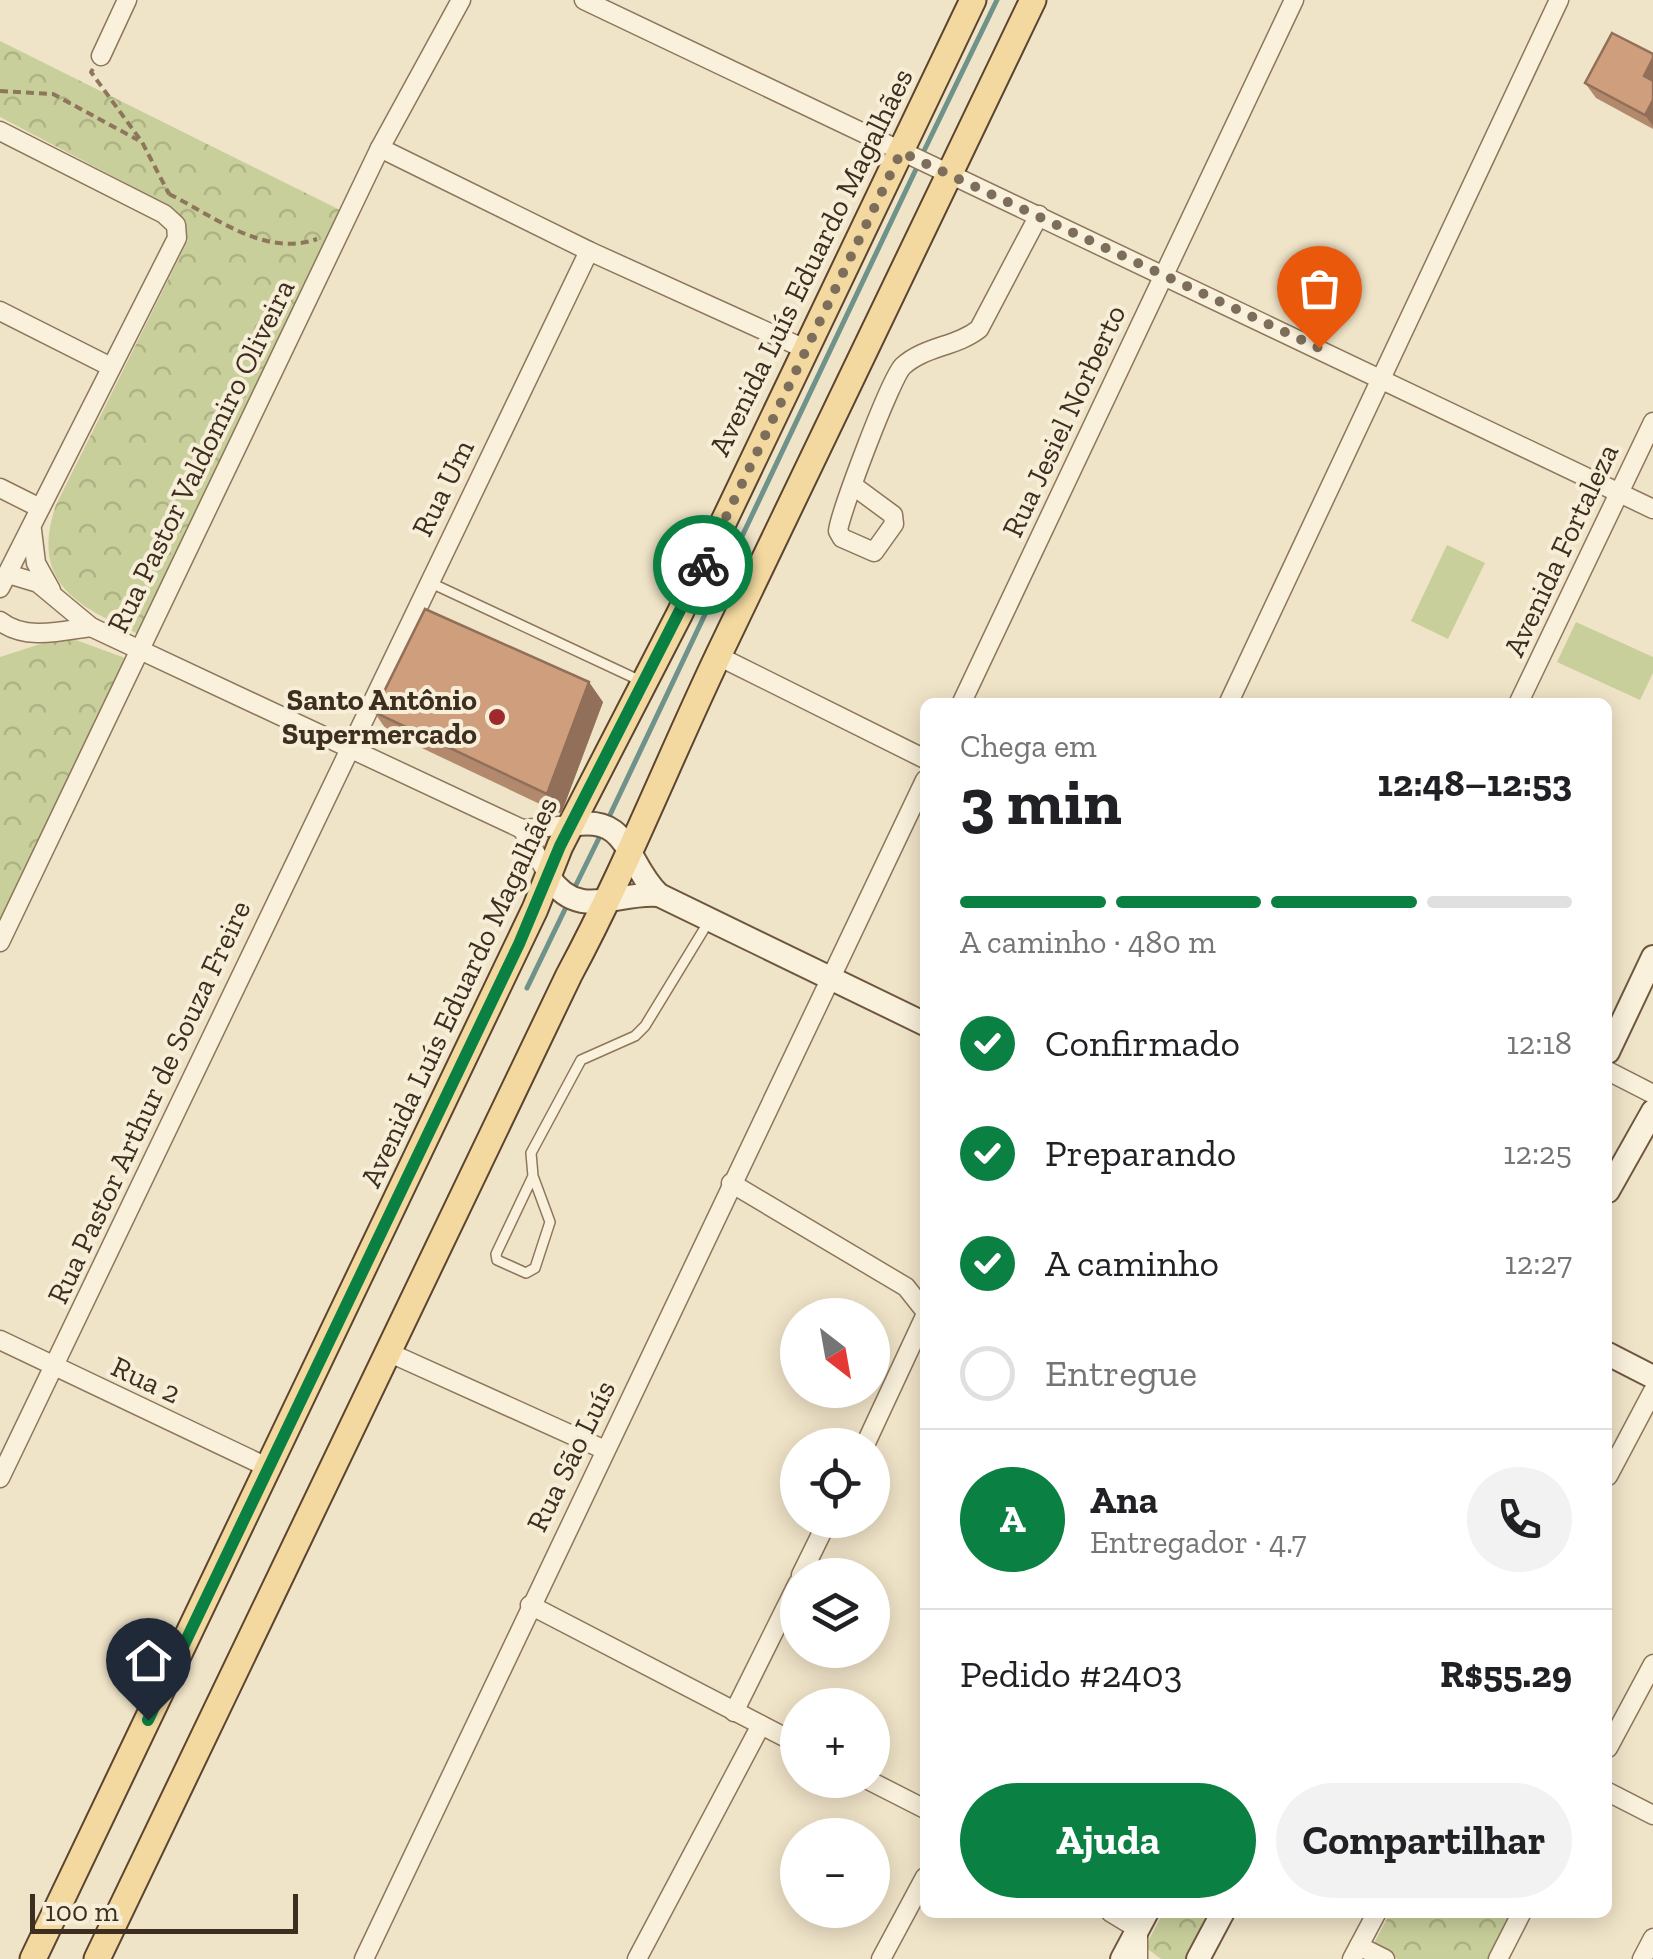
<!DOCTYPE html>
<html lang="pt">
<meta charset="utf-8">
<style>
:root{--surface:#fff;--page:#f2f2f2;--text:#202124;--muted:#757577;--line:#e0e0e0;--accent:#0b8043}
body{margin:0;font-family:"Zilla Slab",serif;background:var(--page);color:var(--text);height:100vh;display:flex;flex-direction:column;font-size:38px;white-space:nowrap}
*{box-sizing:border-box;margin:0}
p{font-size:32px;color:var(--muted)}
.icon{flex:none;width:55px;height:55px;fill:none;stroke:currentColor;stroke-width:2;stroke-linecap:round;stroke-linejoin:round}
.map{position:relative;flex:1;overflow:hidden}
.side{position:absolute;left:920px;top:698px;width:692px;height:1220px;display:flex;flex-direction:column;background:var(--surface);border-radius:15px;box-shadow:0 5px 25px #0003}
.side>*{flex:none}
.needle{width:65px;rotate:149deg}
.tools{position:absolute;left:780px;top:1298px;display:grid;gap:20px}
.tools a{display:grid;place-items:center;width:110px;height:110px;border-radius:50%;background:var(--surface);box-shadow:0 5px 25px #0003;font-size:50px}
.scale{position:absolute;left:30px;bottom:25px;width:268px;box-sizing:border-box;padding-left:10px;border:5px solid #3d2e20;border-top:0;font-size:28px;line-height:35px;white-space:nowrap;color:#3d2e20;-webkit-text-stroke:8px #f7eed8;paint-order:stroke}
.pin{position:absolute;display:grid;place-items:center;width:85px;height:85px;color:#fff;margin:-102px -42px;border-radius:50% 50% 50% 0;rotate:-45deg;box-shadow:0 0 10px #0007}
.pin .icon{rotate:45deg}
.courier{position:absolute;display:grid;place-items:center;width:100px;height:100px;margin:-50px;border:8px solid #0b8043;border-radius:50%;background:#fff;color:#222;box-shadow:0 2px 12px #0007}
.headline em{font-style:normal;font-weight:700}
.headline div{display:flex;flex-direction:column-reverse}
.headline{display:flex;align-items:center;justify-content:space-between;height:170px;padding:0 40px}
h1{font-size:65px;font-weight:700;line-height:75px}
.bar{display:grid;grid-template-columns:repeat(4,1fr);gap:15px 10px;align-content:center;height:120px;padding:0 40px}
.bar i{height:12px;border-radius:8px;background:var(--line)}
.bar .current{background:var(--accent)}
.bar p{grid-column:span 4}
.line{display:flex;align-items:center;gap:25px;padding:0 40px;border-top:2px solid var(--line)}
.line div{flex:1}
.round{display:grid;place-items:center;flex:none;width:105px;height:105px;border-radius:52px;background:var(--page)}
ol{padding:0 40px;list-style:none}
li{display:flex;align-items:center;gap:30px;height:110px}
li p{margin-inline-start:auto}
li .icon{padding:10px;border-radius:50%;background:var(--accent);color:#fff;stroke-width:4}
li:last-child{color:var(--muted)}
li i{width:55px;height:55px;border:5px solid var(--line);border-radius:50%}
.cta{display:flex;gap:20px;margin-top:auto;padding:20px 40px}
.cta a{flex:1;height:115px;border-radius:60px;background:var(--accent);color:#fff;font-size:40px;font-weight:700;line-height:115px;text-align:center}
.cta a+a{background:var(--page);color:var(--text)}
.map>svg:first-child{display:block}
.forest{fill:url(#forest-crowns)}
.pitch{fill:#c9cf9b}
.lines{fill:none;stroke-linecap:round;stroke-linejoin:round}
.stream{stroke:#6f938a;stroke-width:5}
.lane-casing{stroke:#8d765c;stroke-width:12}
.street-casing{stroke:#8d765c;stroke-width:21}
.secondary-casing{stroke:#6f573f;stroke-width:26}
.primary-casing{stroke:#5b4430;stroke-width:29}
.path{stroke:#8d765c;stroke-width:4;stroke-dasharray:8 5;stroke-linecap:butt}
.lane{stroke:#faf1dc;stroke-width:9}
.street{stroke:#faf1dc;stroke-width:18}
.secondary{stroke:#faf1dc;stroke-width:22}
.primary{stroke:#f3d9a0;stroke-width:25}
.wall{fill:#b2896c}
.shaded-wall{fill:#916f58}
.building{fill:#cf9f7d;stroke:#916f58;stroke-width:2.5}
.done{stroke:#7c6e5b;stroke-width:10;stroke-dasharray:0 18}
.route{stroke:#0b8043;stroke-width:12}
.poi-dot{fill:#9e2a2b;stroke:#f7eed8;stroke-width:4}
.labels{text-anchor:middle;stroke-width:8;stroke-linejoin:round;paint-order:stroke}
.street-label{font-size:30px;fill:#3d2e20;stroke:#f7eed8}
.poi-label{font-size:30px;font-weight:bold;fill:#3d2e20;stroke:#f7eed8;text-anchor:end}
</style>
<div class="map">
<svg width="1653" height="1959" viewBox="0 0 1653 1959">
<defs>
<pattern id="forest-crowns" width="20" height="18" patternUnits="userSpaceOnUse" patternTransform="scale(2.5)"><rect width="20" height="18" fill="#c9cf9b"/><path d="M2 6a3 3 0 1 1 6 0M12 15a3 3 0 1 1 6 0" fill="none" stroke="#aeb285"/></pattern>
</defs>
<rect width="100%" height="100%" fill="#f0e4c8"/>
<!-- forest -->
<g class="forest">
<path d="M0,41L340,210L141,635C78,607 29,583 56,505L188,240L181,218L164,203L0,117Z"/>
<polygon points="65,636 128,659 0,933 0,657"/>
<polygon points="1163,1913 1211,1913 1186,1959 1161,1959 1145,1947"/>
<polygon points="1390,1913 1518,1913 1493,1959 1398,1959 1373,1945"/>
</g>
<!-- pitch -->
<g class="pitch">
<polygon points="1447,545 1485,563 1448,639 1411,621"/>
<polygon points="1576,622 1653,657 1653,673 1640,700 1557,662"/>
</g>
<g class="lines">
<!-- stream -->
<g class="stream">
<polyline points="922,155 997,0"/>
<polyline points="608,819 918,165"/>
<polyline points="573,891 601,834"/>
<polyline points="527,988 569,901"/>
</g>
<!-- lane casing -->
<g class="lane-casing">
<g id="lane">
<polyline points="431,583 643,682"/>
<polyline points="533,1176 496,1254 497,1260 526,1273 535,1268 550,1222 533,1176 531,1153 581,1060 635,1036 645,1026 709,921"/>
</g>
</g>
<!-- street casing -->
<g class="street-casing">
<g id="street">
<polyline points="584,0 1653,509"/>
<polyline points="101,56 127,0"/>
<polyline points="0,131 164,214 176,225 177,238 0,588"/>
<polyline points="380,148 589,251 805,349"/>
<polyline points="0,311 111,367"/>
<path d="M855,487L893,515L894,524L874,552L842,538L838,531C840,513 891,377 903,366C925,346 956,347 979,329L1039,215"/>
<polyline points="0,488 40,508"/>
<polyline points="32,530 36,563 51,590"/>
<polyline points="8,574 38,583 91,627 522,829 572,825"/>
<path d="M0,621C25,641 62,631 91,627"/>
<polyline points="718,656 925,759"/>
<polyline points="962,702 1294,0"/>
<polyline points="1229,702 1559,0"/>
<polyline points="1519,702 1653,422"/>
<polyline points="522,829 549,877"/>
<polyline points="0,942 380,148 461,0"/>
<polyline points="1608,1071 1653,1094"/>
<polyline points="731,1183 906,1287 925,1311"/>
<polyline points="0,1340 269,1468"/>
<polyline points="390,1353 605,1450"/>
<polyline points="865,1445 925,1316"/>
<polyline points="1608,1476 1653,1391"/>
<polyline points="0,1478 589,251"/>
<polyline points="801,1575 828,1520"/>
<polyline points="530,1605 798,1744"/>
<polyline points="734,1712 798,1583"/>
<polyline points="1608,1748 1653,1664"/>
<polyline points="868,1780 925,1809"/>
<polyline points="1608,1792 1653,1815"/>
<polyline points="1110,1912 1138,1929 1138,1959"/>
<polyline points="1359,1946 1385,1959"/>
<polyline points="364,1959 925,780"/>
<polyline points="637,1959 761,1725"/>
<polyline points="881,1959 925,1877"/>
<polyline points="1352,1959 1377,1912"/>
<polyline points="1498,1959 1522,1912"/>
<polyline points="1642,1959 1653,1938"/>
</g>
</g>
<!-- secondary casing -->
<g class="secondary-casing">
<g id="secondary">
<path d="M572,825C631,814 625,863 659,895L925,1024"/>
<path d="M549,877C579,922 616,891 659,895"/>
<polyline points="1608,1052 1653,957"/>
<polyline points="1608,1191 1653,1111"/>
<polyline points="1608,1354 1653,1377"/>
<polyline points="1122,1959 1147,1912"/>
<polyline points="1198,1959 1223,1912"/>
</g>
</g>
<!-- primary casing -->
<g class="primary-casing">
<g id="primary">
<polyline points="33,1959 535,909 560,846 680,613 973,0"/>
<path d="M97,1959L569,975C625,871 668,761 719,654C823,436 930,219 1033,0"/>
</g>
</g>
<!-- path -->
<g class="path">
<polyline points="93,69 91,72 142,142 169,194"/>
<polyline points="0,91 53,94 138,140"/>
<path d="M169,194C214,216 265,258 317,239"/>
</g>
<!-- lane -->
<use href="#lane" class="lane"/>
<!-- street -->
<use href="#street" class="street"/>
<!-- secondary -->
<use href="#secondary" class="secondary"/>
<!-- primary -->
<use href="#primary" class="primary"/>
</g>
<!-- wall -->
<g class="wall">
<polygon points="1653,54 1653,129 1596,98 1585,83"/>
<polygon points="603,702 561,814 388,732 374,712"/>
</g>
<!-- shaded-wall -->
<g class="shaded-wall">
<polygon points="1653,58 1653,89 1644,76"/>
<polygon points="1653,100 1653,126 1645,115"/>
<polygon points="589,682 603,702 561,814 547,794"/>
</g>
<!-- building -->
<g class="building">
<polygon points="1612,33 1653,54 1653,58 1644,76 1653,81 1653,100 1645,115 1585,83"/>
<polygon points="425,609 589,682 547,794 374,712"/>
</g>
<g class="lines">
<!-- done -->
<polyline class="done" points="703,565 901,152 1319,348"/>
<!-- route -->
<polyline class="route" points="148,1720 519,944 560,846 703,565"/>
</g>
<!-- markers -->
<circle class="poi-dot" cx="497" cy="717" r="10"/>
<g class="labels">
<!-- street labels -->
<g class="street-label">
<text transform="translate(811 262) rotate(-64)" y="10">Avenida Luís Eduardo Magalhães</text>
<text transform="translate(1064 421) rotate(-65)" y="10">Rua Jesiel Norberto</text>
<text transform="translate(201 456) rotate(-64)" y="10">Rua Pastor Valdomiro Oliveira</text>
<text transform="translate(443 488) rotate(-64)" y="10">Rua Um</text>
<text transform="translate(1561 550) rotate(-65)" y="10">Avenida Fortaleza</text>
<text transform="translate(459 992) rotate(-65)" y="10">Avenida Luís Eduardo Magalhães</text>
<text transform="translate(149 1102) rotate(-65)" y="10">Rua Pastor Arthur de Souza Freire</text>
<text transform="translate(146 1380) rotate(25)" y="10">Rua 2</text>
<text transform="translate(571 1456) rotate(-64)" y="10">Rua São Luís</text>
</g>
<!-- poi labels -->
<g class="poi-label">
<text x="477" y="710">Santo Antônio<tspan x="477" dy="34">Supermercado</tspan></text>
</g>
</g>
</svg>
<div class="tools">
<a><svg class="needle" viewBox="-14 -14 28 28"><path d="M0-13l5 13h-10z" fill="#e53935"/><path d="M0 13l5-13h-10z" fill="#757577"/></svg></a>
<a><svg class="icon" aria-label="locate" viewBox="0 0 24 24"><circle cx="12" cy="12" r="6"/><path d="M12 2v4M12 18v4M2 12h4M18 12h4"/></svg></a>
<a><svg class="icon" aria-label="layers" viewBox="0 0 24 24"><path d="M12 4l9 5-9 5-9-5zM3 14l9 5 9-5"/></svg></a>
<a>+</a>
<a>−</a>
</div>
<div class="scale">100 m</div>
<div class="pin" style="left:1319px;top:348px;background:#ea580c"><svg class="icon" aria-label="bag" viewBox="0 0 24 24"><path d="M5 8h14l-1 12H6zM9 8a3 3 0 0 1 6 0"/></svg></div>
<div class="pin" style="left:148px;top:1720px;background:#1f2937"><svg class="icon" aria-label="home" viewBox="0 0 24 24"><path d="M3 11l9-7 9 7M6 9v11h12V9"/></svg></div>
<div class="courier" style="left:703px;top:565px"><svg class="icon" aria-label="bike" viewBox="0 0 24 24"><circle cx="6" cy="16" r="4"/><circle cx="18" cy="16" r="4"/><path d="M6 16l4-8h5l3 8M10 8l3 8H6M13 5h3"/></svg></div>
<section class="side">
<div class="headline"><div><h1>3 min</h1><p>Chega em</p></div><em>12:48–12:53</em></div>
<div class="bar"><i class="current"></i><i class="current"></i><i class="current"></i><i></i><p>A caminho · 480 m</p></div>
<ol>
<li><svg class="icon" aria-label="check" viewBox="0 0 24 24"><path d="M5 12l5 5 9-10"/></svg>Confirmado<p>12:18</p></li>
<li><svg class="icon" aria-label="check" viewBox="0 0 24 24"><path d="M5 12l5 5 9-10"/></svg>Preparando<p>12:25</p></li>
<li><svg class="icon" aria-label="check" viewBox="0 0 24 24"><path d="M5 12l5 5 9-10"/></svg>A caminho<p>12:27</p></li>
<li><i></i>Entregue</li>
</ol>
<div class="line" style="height:180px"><b class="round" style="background:var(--accent);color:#fff">A</b><div><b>Ana</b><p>Entregador · 4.7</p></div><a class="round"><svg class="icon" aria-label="phone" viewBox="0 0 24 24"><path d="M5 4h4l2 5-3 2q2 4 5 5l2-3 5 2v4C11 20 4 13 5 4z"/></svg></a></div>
<div class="line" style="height:130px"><div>Pedido #2403</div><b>R$55.29</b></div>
<div class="cta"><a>Ajuda</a><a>Compartilhar</a></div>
</section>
</div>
